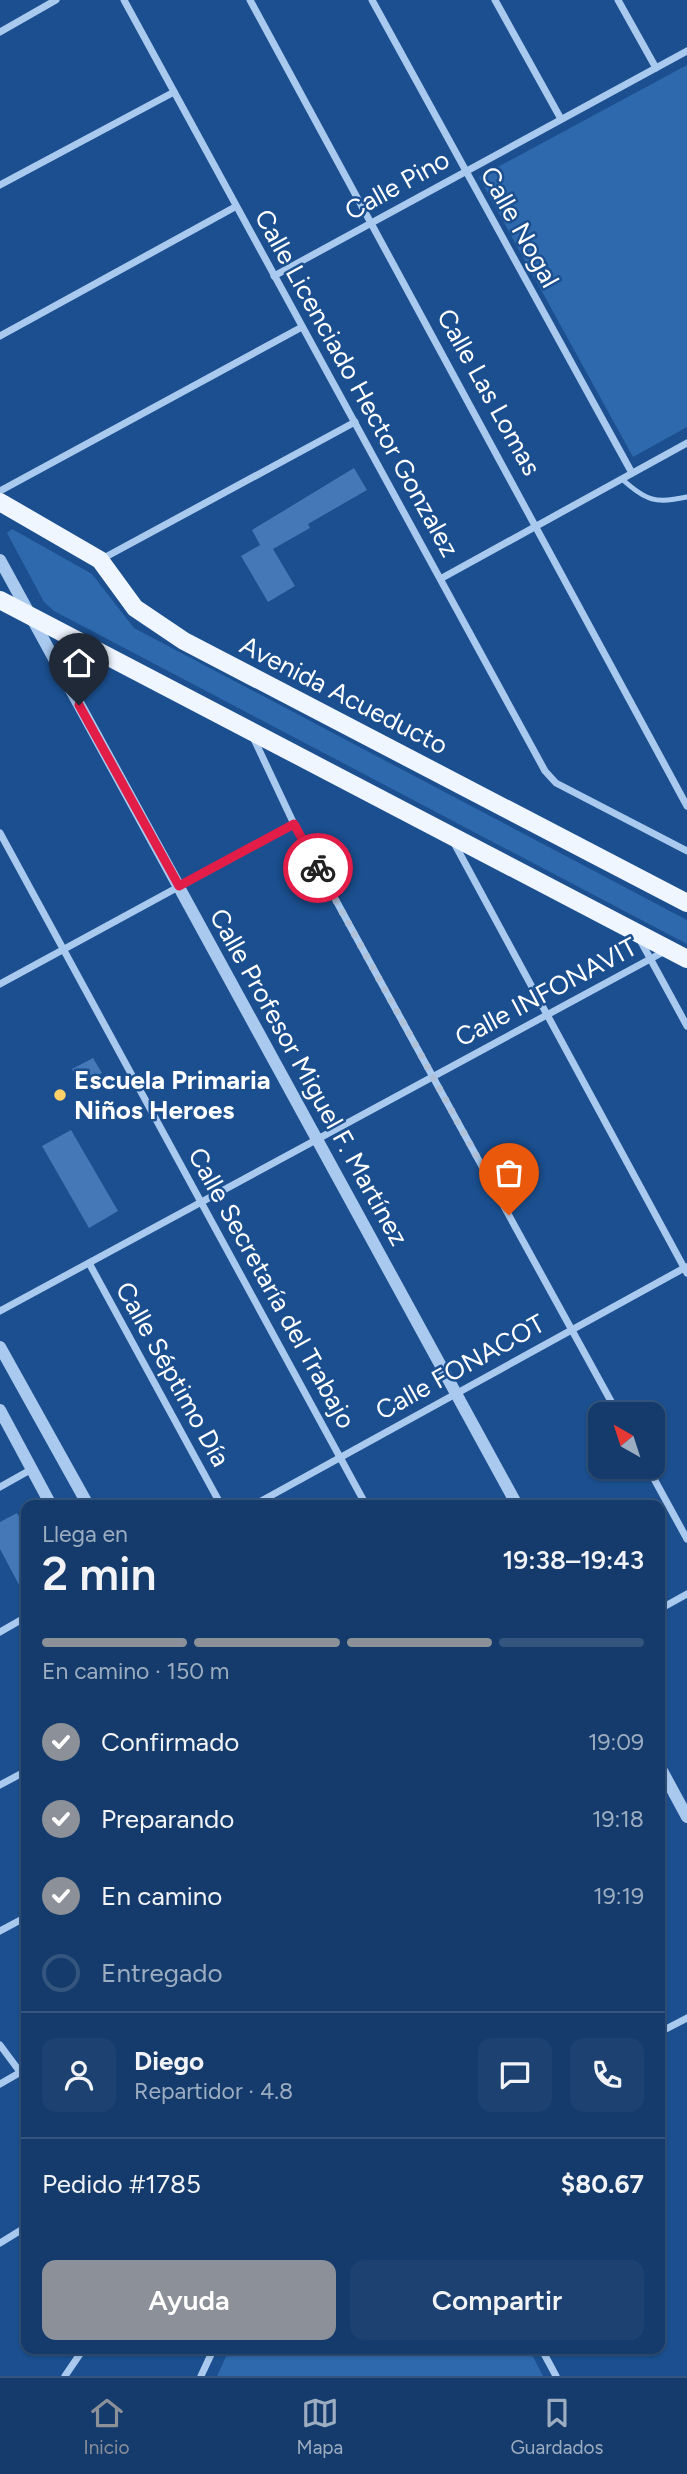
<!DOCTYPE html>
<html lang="es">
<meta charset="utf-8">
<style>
:root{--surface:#143b6b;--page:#1d4271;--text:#f1f3f6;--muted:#9dadc1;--line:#33557e;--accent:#8c9099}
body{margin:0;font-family:Figtree,sans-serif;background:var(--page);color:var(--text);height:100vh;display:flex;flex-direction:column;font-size:26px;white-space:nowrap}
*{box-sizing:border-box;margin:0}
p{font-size:23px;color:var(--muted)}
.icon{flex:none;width:38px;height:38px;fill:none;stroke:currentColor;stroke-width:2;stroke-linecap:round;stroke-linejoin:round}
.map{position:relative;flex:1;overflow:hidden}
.panel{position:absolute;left:21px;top:1500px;width:644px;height:854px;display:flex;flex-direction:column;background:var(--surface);border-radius:14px;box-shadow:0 2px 5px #0004,0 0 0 2px var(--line)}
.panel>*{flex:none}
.needle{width:46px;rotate:321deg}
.controls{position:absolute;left:588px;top:1402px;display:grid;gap:14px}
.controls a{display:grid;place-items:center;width:77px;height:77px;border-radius:14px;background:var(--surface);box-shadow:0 2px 5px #0004,0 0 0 2px var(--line);font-size:35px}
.pin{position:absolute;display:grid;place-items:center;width:60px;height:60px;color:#fff;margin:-72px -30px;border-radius:50% 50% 50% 0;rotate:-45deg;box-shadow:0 0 7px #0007}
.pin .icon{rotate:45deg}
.courier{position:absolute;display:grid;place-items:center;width:70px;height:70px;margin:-35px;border:5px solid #e11d48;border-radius:50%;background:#fff;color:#222;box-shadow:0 2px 9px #0007}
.summary em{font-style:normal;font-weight:600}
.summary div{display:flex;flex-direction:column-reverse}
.summary{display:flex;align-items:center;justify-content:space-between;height:119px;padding:0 21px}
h1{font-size:46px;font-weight:600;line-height:52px}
.bar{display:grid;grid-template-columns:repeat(4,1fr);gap:10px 7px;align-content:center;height:84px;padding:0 21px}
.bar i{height:9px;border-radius:5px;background:var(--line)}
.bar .current{background:var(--accent)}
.bar p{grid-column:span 4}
.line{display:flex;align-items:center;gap:18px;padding:0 21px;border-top:2px solid var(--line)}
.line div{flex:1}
.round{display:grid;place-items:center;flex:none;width:74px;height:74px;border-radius:14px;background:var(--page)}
ol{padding:0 21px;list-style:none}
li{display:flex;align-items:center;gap:21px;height:77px}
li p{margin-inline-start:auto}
li .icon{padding:7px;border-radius:50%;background:var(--accent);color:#fff;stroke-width:4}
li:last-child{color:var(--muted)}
li i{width:38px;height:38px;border:4px solid var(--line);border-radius:50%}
.button{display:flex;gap:14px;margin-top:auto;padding:14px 21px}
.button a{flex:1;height:80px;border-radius:14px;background:var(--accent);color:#fff;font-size:28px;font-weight:600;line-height:80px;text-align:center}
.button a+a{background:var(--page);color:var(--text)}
.tab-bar{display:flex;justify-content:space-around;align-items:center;height:98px;border-top:2px solid var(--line);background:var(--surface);font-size:19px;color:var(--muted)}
.tab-bar a{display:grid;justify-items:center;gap:4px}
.tab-bar .current{color:var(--accent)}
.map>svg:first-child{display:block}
.green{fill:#2e69ad}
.building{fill:#4478b7}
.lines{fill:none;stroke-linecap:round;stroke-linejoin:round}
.service{stroke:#a9c9ee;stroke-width:5}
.minor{stroke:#a9c9ee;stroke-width:7}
.tertiary{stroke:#a9c9ee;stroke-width:12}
.primary{stroke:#f0f6ff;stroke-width:18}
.done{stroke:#afc1d8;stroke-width:7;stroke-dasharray:0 12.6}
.route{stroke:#e11d48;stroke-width:9}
.poi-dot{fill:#ffd166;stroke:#1b4f8f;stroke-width:2.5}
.labels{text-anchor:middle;stroke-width:5;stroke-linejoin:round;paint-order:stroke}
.street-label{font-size:26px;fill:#fff;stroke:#1b4f8f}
.poi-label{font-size:26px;font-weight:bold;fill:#fff;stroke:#1b4f8f;text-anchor:start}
</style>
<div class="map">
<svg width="687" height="2376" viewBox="0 0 687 2376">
<rect width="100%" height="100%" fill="#1b4f8f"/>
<!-- green -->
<g class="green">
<polygon points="687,65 687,427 633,457 479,177"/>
<polygon points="12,529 92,574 134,628 687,920 687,944 54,611 44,602 7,533"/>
<polygon points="230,2348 529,2349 543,2376 217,2376"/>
</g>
<!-- building -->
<g class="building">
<polygon points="354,468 367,490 308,524 310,528 273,549 295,586 268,602 241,556 260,545 252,530"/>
<polygon points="93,1058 102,1073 80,1085 72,1069"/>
<polygon points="71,1130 118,1211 89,1228 42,1146"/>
<polygon points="17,1513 26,1530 26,1598 0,1549 0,1522"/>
</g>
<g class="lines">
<!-- service -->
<path class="service" d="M622,479C646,501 656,504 687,497"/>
<!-- minor -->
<g class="minor">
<polyline points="124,0 545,771 556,783 687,851"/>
<polyline points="250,0 687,806"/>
<polyline points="372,0 632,473"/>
<polyline points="495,0 561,119"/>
<polyline points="618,0 656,68"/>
<polyline points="0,32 56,0"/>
<polyline points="0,185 174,92"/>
<polyline points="274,276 687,51"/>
<polyline points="0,336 235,207"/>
<polyline points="0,491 302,327"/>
<polyline points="100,560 355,422"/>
<polyline points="442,578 687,443"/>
<polyline points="253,737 294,824 618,1414"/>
<polyline points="0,833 366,1505"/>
<polyline points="453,841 687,1273"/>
<polyline points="639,938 687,1026"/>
<polyline points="0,984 294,824"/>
<polyline points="89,1263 221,1505"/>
<polyline points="0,1311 665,951"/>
<polyline points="647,1466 687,1539"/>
<polyline points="0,1487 32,1469"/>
<polyline points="254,1505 686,1267"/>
<polyline points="660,1609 687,1594"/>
<polyline points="0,1632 26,1617"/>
<polyline points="0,1785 26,1771"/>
<polyline points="0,1931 26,1917"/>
<polyline points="660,2032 687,2018"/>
<polyline points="0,2045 26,2080"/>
<polyline points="0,2084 26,2069"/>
<polyline points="0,2243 26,2227"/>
<polyline points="541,2348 556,2376"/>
<polyline points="65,2376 84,2348"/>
<polyline points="201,2376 214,2348"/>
</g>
<!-- tertiary -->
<g class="tertiary">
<polyline points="0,560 517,1505"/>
<polyline points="0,1347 88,1505"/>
<polyline points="0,1410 51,1505"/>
<polyline points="660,1767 687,1817"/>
</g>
<!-- primary -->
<g class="primary">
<polyline points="0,502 100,560 135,608 184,641 687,903"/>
<polyline points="0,600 687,959"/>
</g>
</g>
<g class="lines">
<!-- done -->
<polyline class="done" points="318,868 509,1215"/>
<!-- route -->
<polyline class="route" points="79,705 179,886 294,824 318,868"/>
</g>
<!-- markers -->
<circle class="poi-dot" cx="60" cy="1095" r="7"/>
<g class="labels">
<!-- street labels -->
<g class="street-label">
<text transform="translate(397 185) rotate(-29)" y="9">Calle Pino</text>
<text transform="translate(520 227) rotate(61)" y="9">Calle Nogal</text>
<text transform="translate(357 383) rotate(61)" y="9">Calle Licenciado Hector Gonzalez</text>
<text transform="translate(489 392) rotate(61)" y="9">Calle Las Lomas</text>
<text transform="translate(344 695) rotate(27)" y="9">Avenida Acueducto</text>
<text transform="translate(546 992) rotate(-28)" y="9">Calle INFONAVIT</text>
<text transform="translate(309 1077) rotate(61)" y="9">Calle Profesor Miguel F. Martínez</text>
<text transform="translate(272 1288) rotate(61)" y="9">Calle Secretaría del Trabajo</text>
<text transform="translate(460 1367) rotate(-29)" y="9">Calle FONACOT</text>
<text transform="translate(173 1374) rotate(61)" y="9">Calle Séptimo Día</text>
</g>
<!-- poi labels -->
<g class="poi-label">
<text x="74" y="1089">Escuela Primaria<tspan x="74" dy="30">Niños Heroes</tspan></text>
</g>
</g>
</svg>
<div class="controls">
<a><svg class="needle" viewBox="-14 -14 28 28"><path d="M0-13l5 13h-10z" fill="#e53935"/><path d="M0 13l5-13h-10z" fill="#9dadc1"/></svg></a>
</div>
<div class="pin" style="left:509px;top:1215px;background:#ea580c"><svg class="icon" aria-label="bag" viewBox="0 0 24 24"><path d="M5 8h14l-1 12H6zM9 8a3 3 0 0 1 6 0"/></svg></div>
<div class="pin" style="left:79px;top:705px;background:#1f2937"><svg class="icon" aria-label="home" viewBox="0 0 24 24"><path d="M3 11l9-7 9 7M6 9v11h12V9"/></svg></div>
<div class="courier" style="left:318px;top:868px"><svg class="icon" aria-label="bike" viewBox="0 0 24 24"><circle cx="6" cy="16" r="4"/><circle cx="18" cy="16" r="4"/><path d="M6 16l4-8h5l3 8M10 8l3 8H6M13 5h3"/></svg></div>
<section class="panel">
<div class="summary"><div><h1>2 min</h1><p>Llega en</p></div><em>19:38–19:43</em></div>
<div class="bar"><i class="current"></i><i class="current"></i><i class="current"></i><i></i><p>En camino · 150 m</p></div>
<ol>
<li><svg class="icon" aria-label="check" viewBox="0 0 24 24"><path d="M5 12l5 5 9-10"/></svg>Confirmado<p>19:09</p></li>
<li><svg class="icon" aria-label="check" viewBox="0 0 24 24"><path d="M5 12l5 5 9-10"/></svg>Preparando<p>19:18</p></li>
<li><svg class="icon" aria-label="check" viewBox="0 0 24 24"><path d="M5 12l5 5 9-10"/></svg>En camino<p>19:19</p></li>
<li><i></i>Entregado</li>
</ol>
<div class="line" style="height:126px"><a class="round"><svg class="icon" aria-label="person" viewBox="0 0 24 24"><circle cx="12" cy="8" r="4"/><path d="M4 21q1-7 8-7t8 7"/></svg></a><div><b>Diego</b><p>Repartidor · 4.8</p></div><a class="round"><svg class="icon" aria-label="chat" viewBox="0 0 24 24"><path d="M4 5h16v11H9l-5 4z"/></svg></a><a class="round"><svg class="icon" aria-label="phone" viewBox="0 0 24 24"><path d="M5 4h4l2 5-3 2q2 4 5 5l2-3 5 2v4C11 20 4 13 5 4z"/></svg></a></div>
<div class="line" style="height:91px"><div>Pedido #1785</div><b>$80.67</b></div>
<div class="button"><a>Ayuda</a><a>Compartir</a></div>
</section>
</div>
<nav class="tab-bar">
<a class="current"><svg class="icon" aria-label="home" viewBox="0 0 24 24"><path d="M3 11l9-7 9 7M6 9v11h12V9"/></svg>Inicio</a>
<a><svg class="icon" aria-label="map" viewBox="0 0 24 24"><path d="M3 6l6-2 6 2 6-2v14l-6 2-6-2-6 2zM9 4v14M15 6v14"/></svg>Mapa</a>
<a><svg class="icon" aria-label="saved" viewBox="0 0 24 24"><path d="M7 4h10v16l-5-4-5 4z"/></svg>Guardados</a>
</nav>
